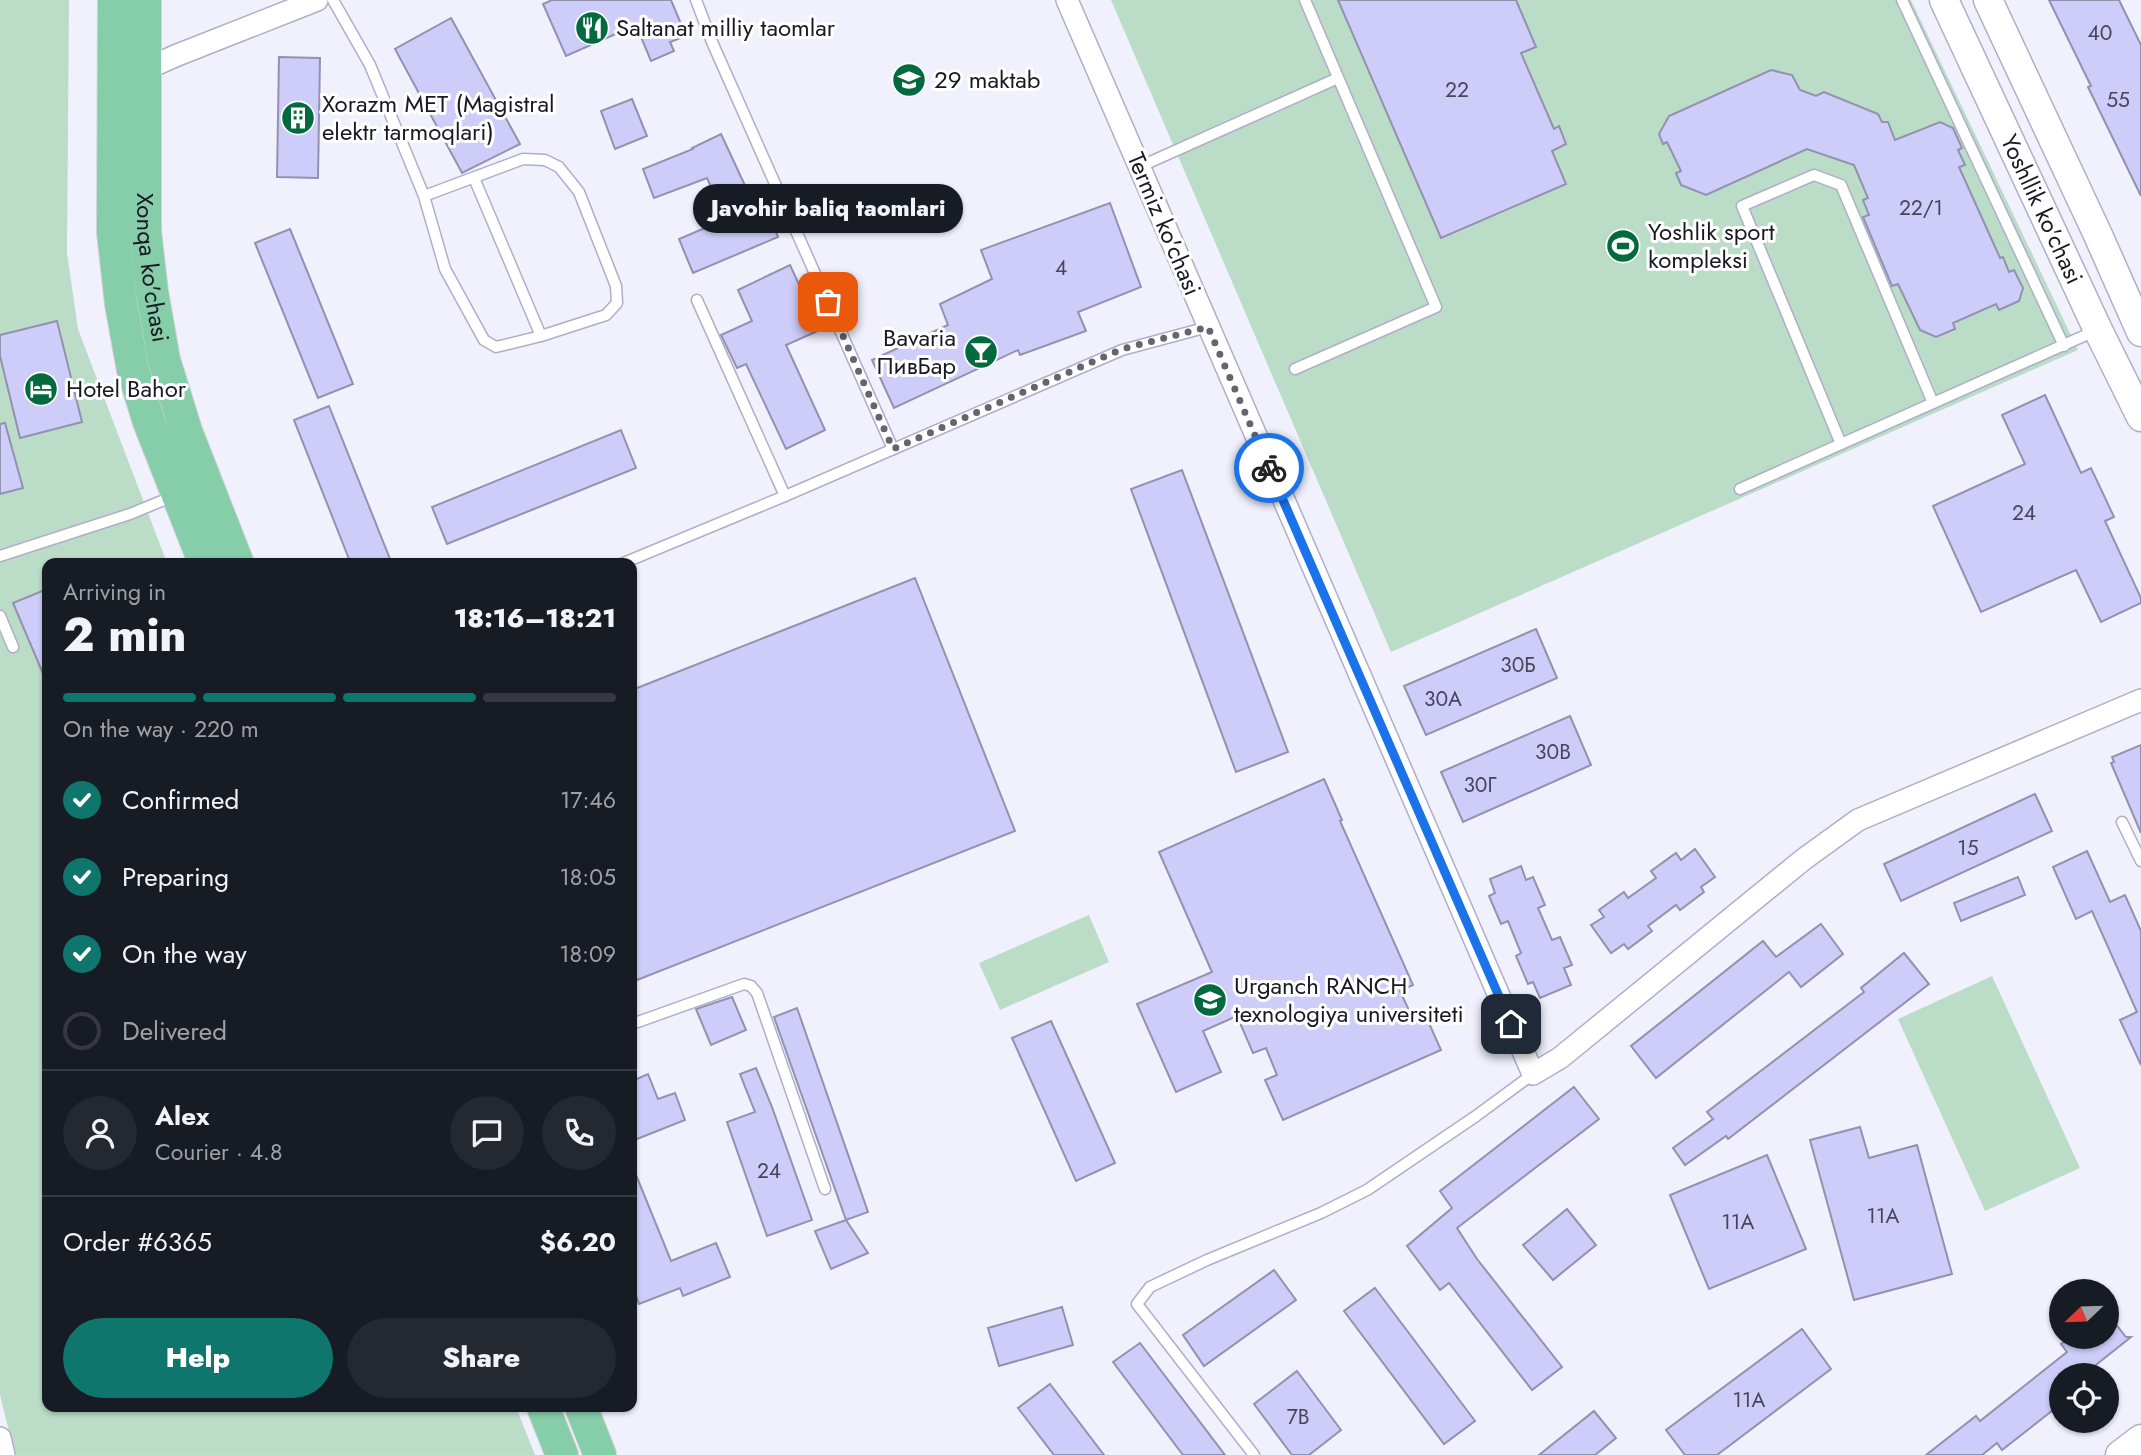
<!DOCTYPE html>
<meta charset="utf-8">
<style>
:root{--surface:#171b24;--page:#242831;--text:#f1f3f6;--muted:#9ea1a6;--line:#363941;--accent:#0f766e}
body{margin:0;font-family:Jost,sans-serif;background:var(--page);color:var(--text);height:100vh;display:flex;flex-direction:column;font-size:26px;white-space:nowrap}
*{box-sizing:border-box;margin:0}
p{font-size:23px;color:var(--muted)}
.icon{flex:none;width:38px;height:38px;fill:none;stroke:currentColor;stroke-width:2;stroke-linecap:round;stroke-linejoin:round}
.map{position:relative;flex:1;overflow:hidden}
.sheet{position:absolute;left:42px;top:558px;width:595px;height:854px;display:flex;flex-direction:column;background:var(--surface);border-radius:14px;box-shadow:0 2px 5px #0004}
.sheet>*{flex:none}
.needle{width:46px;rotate:247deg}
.controls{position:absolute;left:2049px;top:1279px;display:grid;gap:14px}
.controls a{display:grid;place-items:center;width:70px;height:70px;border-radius:50%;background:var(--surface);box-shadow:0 2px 5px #0004;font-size:35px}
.pin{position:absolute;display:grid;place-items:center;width:60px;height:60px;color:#fff;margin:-30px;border-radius:14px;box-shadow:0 4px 10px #0006}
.courier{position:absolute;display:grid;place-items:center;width:70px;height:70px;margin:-35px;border:5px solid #1a73e8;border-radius:50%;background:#fff;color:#222;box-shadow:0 2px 9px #0007}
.bubble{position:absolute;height:49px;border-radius:24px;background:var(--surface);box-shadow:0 2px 5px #0004;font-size:23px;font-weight:800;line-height:49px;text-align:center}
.head em{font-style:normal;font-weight:800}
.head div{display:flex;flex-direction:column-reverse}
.head{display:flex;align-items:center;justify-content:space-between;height:119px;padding:0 21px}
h1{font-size:46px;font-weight:800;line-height:52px}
.bar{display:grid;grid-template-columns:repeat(4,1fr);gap:10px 7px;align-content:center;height:84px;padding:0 21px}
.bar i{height:9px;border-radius:5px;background:var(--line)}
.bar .on{background:var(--accent)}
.bar p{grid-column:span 4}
.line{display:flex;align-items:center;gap:18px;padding:0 21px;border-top:2px solid var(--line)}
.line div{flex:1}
.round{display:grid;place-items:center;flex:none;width:74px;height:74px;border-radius:37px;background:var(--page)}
ol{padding:0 21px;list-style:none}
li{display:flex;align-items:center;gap:21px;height:77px}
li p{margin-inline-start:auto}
li .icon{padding:7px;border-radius:50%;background:var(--accent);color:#fff;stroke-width:4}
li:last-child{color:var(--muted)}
li i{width:38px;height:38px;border:4px solid var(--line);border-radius:50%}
.button{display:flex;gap:14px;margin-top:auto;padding:14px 21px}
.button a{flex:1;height:80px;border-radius:42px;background:var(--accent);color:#fff;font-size:28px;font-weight:800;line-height:80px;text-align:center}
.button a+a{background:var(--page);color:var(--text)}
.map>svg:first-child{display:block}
.green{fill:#bbdcc7}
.building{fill:#cecdfa;stroke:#9291ae;stroke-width:2}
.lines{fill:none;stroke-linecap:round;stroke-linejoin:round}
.lane-casing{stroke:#aeaecb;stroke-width:13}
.street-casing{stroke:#aeaecb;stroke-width:24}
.secondary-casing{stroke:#aeaecb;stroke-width:31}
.primary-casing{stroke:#d1d1d3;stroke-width:34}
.lane{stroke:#fff;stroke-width:10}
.street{stroke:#fff;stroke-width:21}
.secondary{stroke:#fff;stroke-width:28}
.primary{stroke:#86cdaa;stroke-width:32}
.done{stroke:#65646f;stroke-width:7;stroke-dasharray:0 12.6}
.route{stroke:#1a73e8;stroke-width:9}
.labels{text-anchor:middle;stroke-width:6;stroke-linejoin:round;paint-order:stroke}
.number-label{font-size:21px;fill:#464559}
.poi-label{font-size:24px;fill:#191823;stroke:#fff;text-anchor:start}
.street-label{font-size:24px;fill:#191823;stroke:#fff}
</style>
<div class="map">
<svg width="2141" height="1455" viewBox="0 0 2141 1455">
<rect width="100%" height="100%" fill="#f1f1fd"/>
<!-- green -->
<g class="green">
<polygon points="0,0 69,0 67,253 78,329 167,563 47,564 47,1407 516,1407 535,1455 15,1455 0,1395"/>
<polygon points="1111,0 1911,0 2078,350 1391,652"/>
<polygon points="1089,915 1109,962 1000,1010 979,963"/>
<polygon points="1992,976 2080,1168 1985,1211 1898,1019"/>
</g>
<!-- building -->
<g class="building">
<polygon points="552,0 671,0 686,36 670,42 674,51 651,61 636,25 566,56 543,4"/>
<polygon points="1338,0 1516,0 1536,47 1521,53 1554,129 1559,126 1566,144 1552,151 1566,184 1441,238"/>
<polygon points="2049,0 2119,0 2141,45 2141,196 2088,87 2091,86"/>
<polygon points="451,18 520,144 462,173 395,49"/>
<polygon points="279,57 320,58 318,178 277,177"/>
<polygon points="1771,70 1792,75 1800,90 1816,96 1824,92 1878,114 1882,122 1888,122 1895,140 1940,122 1953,128 1962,148 1958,150 1965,165 1959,167 2000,258 2003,257 2009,272 2014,270 2023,288 2019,301 1999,310 1996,304 1953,323 1955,329 1936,337 1920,330 1898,284 1892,286 1863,217 1869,215 1863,200 1868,198 1854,165 1807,149 1706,195 1681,185 1676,173 1681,171 1667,142 1663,144 1659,134 1669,116"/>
<polygon points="632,99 647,136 615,149 601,111"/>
<polygon points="721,134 755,207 764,203 778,237 693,273 679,239 726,219 707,178 654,198 643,169 693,149 692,148"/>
<polygon points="1110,203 1141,287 1078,312 1086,331 1020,355 1018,350 894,408 872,360 948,325 940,304 992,279 981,250"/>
<polygon points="290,229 353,384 318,398 255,243"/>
<polygon points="790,265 820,330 786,345 825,430 786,449 746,364 737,368 721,335 752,321 738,290"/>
<polygon points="57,321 82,422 20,438 0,356 0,335"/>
<polygon points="2045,395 2081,473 2091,468 2114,517 2105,521 2141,598 2141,603 2101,622 2076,570 1981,612 1933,506 2025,464 2002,415"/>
<polygon points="329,406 392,564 351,564 294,420"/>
<polygon points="5,423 23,488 0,494 0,424"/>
<polygon points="621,430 636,468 447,544 432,507"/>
<polygon points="1182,470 1288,752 1236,772 1131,489"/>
<polygon points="915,578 1015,831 632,982 632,690"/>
<polygon points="47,589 47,683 13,603"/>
<polygon points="1536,629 1557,678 1426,735 1404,686"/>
<polygon points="1570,716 1591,765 1463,822 1441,772"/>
<polygon points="2141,745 2141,833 2111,763 2114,762 2112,757"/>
<polygon points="1324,779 1342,820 1340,821 1413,985 1400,991 1412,1017 1424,1012 1441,1050 1283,1120 1265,1080 1277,1075 1266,1048 1253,1053 1237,1016 1203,1031 1221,1072 1176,1092 1137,1004 1212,972 1159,852"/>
<polygon points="2035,794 2052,831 1901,901 1884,864"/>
<polygon points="1695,849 1715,877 1701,887 1704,892 1680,910 1676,905 1648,926 1652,931 1628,949 1624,944 1611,953 1591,925 1604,917 1599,910 1624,892 1628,898 1656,878 1651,871 1676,853 1681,860"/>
<polygon points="2087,851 2110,902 2125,895 2141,931 2141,1065 2120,1020 2137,1012 2092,911 2076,919 2053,867"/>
<polygon points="1521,866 1526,880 1533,877 1545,905 1538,908 1552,940 1560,937 1572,965 1564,968 1571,985 1540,998 1533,982 1528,984 1516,956 1521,953 1508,921 1501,924 1489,896 1495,893 1490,879"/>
<polygon points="2018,877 2025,895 1961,921 1954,903"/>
<polygon points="1821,924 1843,954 1801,987 1789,972 1656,1078 1631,1046 1763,941 1776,957"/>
<polygon points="1904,953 1929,984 1728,1139 1726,1136 1685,1165 1673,1148 1713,1119 1707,1112 1864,992 1861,988"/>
<polygon points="732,997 746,1030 711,1045 696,1009"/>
<polygon points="797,1008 868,1212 846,1220 774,1017"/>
<polygon points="1051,1021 1115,1163 1076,1181 1012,1038"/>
<polygon points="756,1068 772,1107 812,1220 767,1236 727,1122 755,1112 740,1074"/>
<polygon points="648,1074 658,1099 675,1093 685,1120 632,1141 632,1081"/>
<polygon points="1574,1087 1599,1119 1457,1228 1477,1259 1562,1367 1532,1390 1449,1283 1440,1290 1407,1246 1452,1208 1440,1191"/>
<polygon points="1860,1127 1869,1158 1917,1145 1952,1274 1854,1300 1810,1140"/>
<polygon points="1767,1155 1806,1249 1709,1289 1670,1195"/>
<polygon points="632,1165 671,1261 716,1243 730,1277 683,1296 680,1288 639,1304 632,1285"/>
<polygon points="1567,1209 1596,1245 1553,1280 1523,1245"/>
<polygon points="846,1220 868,1253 831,1269 815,1231"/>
<polygon points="1274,1270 1296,1300 1204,1366 1183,1335"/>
<polygon points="1375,1288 1475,1421 1444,1444 1344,1311"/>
<polygon points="1062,1307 1073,1345 999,1366 988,1328"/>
<polygon points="2107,1313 2126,1337 2131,1337 2082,1376 2062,1376 2062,1403 2002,1450 1997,1443 1982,1455 1926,1455 1976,1416 1980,1421 2067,1352 2061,1344 2070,1337 2107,1337"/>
<polygon points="1802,1329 1831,1369 1717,1455 1685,1455 1666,1430"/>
<polygon points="1140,1343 1225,1455 1183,1455 1113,1362"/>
<polygon points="1297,1371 1341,1430 1309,1455 1292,1455 1254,1404"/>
<polygon points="1050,1384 1104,1455 1054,1455 1018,1408"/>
<polygon points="1594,1411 1616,1438 1595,1455 1539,1455"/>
</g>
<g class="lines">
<!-- lane casing -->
<g class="lane-casing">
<g id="lane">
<polyline points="333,0 370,65 424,196 445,269 484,340 496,347 541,336 606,315 617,303 616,286 579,192 559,167 545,160 523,159 424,196"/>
<polyline points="696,0 712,42 893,449"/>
<polyline points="1902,0 2064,346"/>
<polyline points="1139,167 1338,78"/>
<polyline points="474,178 541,336"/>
<polyline points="697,300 785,496"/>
<polyline points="1295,369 1436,307 1305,0"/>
<polyline points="1841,444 1742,206 1814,175 1841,185 1933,403"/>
<polyline points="1740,489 2095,331"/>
<polyline points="0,556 130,514 176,495"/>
<polyline points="621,564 785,496 1122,350 1208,327"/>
<polyline points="0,616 13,647"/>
<polyline points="2122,822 2141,861"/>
<polyline points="632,1024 744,984 751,986 757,993 825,1189"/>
<polyline points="1254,1455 1137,1304 1150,1287 1207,1260 1321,1213 1367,1190 1476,1116 1533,1074"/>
</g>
</g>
<!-- street casing -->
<g class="street-casing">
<g id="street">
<polyline points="1067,0 1533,1074 1560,1058 1804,859 1858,820 2141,700"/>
<polyline points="144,70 175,56 317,0"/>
<polyline points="0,1438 4,1455"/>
</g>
</g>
<!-- secondary casing -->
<g class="secondary-casing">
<g id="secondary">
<path id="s1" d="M1944,0L2098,330L2141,417"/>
<polyline points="1988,0 2098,235 2141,332"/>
<polyline points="2120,1455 2141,1439"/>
</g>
</g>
<!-- primary casing -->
<g class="primary-casing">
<g id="primary">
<polyline points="114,0 113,232 121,304 133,370 149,422 205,564"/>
<path id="s2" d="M145,0V231L152,292L164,360L186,431L238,564"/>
<polyline points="543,1407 562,1455"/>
<polyline points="581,1407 600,1455"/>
</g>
</g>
<!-- lane -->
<use href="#lane" class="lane"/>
<!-- street -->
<use href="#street" class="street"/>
<!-- secondary -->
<use href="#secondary" class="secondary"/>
<!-- primary -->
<use href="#primary" class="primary"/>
</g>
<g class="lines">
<!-- done -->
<polyline class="done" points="828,302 893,449 1122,349 1208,327 1269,468"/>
<!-- route -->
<polyline class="route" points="1269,468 1511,1024"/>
</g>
<!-- icons -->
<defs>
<g id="restaurant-disc" transform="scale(1.75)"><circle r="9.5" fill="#036a3f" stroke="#fff"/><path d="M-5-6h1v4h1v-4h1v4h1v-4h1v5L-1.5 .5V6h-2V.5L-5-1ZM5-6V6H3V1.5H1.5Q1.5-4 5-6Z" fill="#fff"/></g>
<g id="school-disc" transform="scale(1.75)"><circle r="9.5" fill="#036a3f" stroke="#fff"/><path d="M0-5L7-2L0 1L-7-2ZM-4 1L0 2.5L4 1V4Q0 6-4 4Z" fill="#fff"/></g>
<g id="building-disc" transform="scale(1.75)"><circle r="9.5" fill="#036a3f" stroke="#fff"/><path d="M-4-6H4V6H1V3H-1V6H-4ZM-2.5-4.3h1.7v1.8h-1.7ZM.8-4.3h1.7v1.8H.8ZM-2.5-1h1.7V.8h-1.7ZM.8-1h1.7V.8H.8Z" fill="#fff"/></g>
<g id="stadium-disc" transform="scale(1.75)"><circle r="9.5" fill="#036a3f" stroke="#fff"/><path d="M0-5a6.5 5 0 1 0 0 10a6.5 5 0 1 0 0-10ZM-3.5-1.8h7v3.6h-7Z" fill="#fff"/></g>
<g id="bar-disc" transform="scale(1.75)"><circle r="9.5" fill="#036a3f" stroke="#fff"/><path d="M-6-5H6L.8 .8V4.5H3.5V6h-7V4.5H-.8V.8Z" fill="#fff"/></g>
<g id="hotel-disc" transform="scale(1.75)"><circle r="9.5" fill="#036a3f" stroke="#fff"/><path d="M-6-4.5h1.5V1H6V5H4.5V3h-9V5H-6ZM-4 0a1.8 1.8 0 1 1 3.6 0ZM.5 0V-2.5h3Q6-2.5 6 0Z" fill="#fff"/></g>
<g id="university-disc" transform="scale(1.75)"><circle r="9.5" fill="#036a3f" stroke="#fff"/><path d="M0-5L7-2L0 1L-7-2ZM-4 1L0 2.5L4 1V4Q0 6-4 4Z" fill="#fff"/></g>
</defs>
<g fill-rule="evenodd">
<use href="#restaurant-disc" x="592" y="28"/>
<use href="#school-disc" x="909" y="80"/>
<use href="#building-disc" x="298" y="118"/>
<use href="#stadium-disc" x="1623" y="246"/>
<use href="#bar-disc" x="981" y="352"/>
<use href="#hotel-disc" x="41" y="389"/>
<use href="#university-disc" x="1210" y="1000"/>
</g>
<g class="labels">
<!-- number labels -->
<g class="number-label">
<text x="2100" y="40">40</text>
<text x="1457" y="97">22</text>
<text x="2118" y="107">55</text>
<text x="1921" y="215">22/1</text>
<text x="1061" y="275">4</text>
<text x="2024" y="520">24</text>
<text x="1518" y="672">30Б</text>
<text x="1443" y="706">30А</text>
<text x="1553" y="759">30В</text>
<text x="1480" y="792">30Г</text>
<text x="1968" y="855">15</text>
<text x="769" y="1178">24</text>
<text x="1883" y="1223">11А</text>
<text x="1738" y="1229">11А</text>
<text x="1749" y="1407">11A</text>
<text x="1298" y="1424">7В</text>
</g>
<!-- poi labels -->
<g class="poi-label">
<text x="616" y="36">Saltanat milliy taomlar</text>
<text x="934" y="88">29 maktab</text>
<text x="322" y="112">Xorazm MET (Magistral<tspan x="322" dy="28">elektr tarmoqlari)</tspan></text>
<text x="1648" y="240">Yoshlik sport<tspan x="1648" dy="28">kompleksi</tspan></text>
<text x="956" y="346" text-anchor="end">Bavaria<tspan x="956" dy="28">ПивБар</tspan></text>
<text x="66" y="397">Hotel Bahor</text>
<text x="1234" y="994">Urganch RANCH<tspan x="1234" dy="28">texnologiya universiteti</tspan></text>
</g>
<!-- street labels -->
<g class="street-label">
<text dy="8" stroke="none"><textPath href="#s1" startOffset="231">Yoshllik ko'chasi</textPath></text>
<text transform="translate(1164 224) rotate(67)" y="8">Termiz ko'chasi</text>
<text dy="8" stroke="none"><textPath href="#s2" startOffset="268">Xonqa ko'chasi</textPath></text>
</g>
</g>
</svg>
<div class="controls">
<a><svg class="needle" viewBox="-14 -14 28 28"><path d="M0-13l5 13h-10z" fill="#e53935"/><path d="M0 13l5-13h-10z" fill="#9ea1a6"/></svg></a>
<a><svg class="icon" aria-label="locate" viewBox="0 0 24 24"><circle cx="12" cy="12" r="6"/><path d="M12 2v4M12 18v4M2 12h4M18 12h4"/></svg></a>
</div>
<div class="pin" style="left:828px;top:302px;background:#ea580c"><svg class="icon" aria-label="bag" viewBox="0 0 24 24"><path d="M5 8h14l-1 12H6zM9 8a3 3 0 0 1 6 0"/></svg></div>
<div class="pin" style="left:1511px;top:1024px;background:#1f2937"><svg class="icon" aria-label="home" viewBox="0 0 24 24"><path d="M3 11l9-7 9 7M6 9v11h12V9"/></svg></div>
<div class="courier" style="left:1269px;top:468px"><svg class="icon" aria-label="bike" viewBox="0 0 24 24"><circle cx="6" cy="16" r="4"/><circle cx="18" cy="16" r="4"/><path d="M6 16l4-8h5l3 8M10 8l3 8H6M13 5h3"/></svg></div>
<div class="bubble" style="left:693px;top:184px;width:270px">Javohir baliq taomlari</div>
<section class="sheet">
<div class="head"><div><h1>2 min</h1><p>Arriving in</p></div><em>18:16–18:21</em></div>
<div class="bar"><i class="on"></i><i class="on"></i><i class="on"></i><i></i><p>On the way · 220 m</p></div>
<ol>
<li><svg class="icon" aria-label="check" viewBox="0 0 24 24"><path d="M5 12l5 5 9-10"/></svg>Confirmed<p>17:46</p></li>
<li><svg class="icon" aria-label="check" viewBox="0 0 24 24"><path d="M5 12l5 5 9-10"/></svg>Preparing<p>18:05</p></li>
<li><svg class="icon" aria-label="check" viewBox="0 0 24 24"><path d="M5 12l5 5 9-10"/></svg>On the way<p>18:09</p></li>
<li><i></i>Delivered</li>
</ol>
<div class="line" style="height:126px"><a class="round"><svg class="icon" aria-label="person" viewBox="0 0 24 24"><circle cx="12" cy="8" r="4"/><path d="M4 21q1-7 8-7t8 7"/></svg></a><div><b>Alex</b><p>Courier · 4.8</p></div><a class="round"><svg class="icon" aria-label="chat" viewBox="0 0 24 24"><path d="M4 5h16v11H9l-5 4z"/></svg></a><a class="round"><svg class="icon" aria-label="phone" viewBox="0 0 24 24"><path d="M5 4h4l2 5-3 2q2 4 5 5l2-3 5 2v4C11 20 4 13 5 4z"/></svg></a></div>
<div class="line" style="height:91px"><div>Order #6365</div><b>$6.20</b></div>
<div class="button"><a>Help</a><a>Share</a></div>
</section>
</div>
